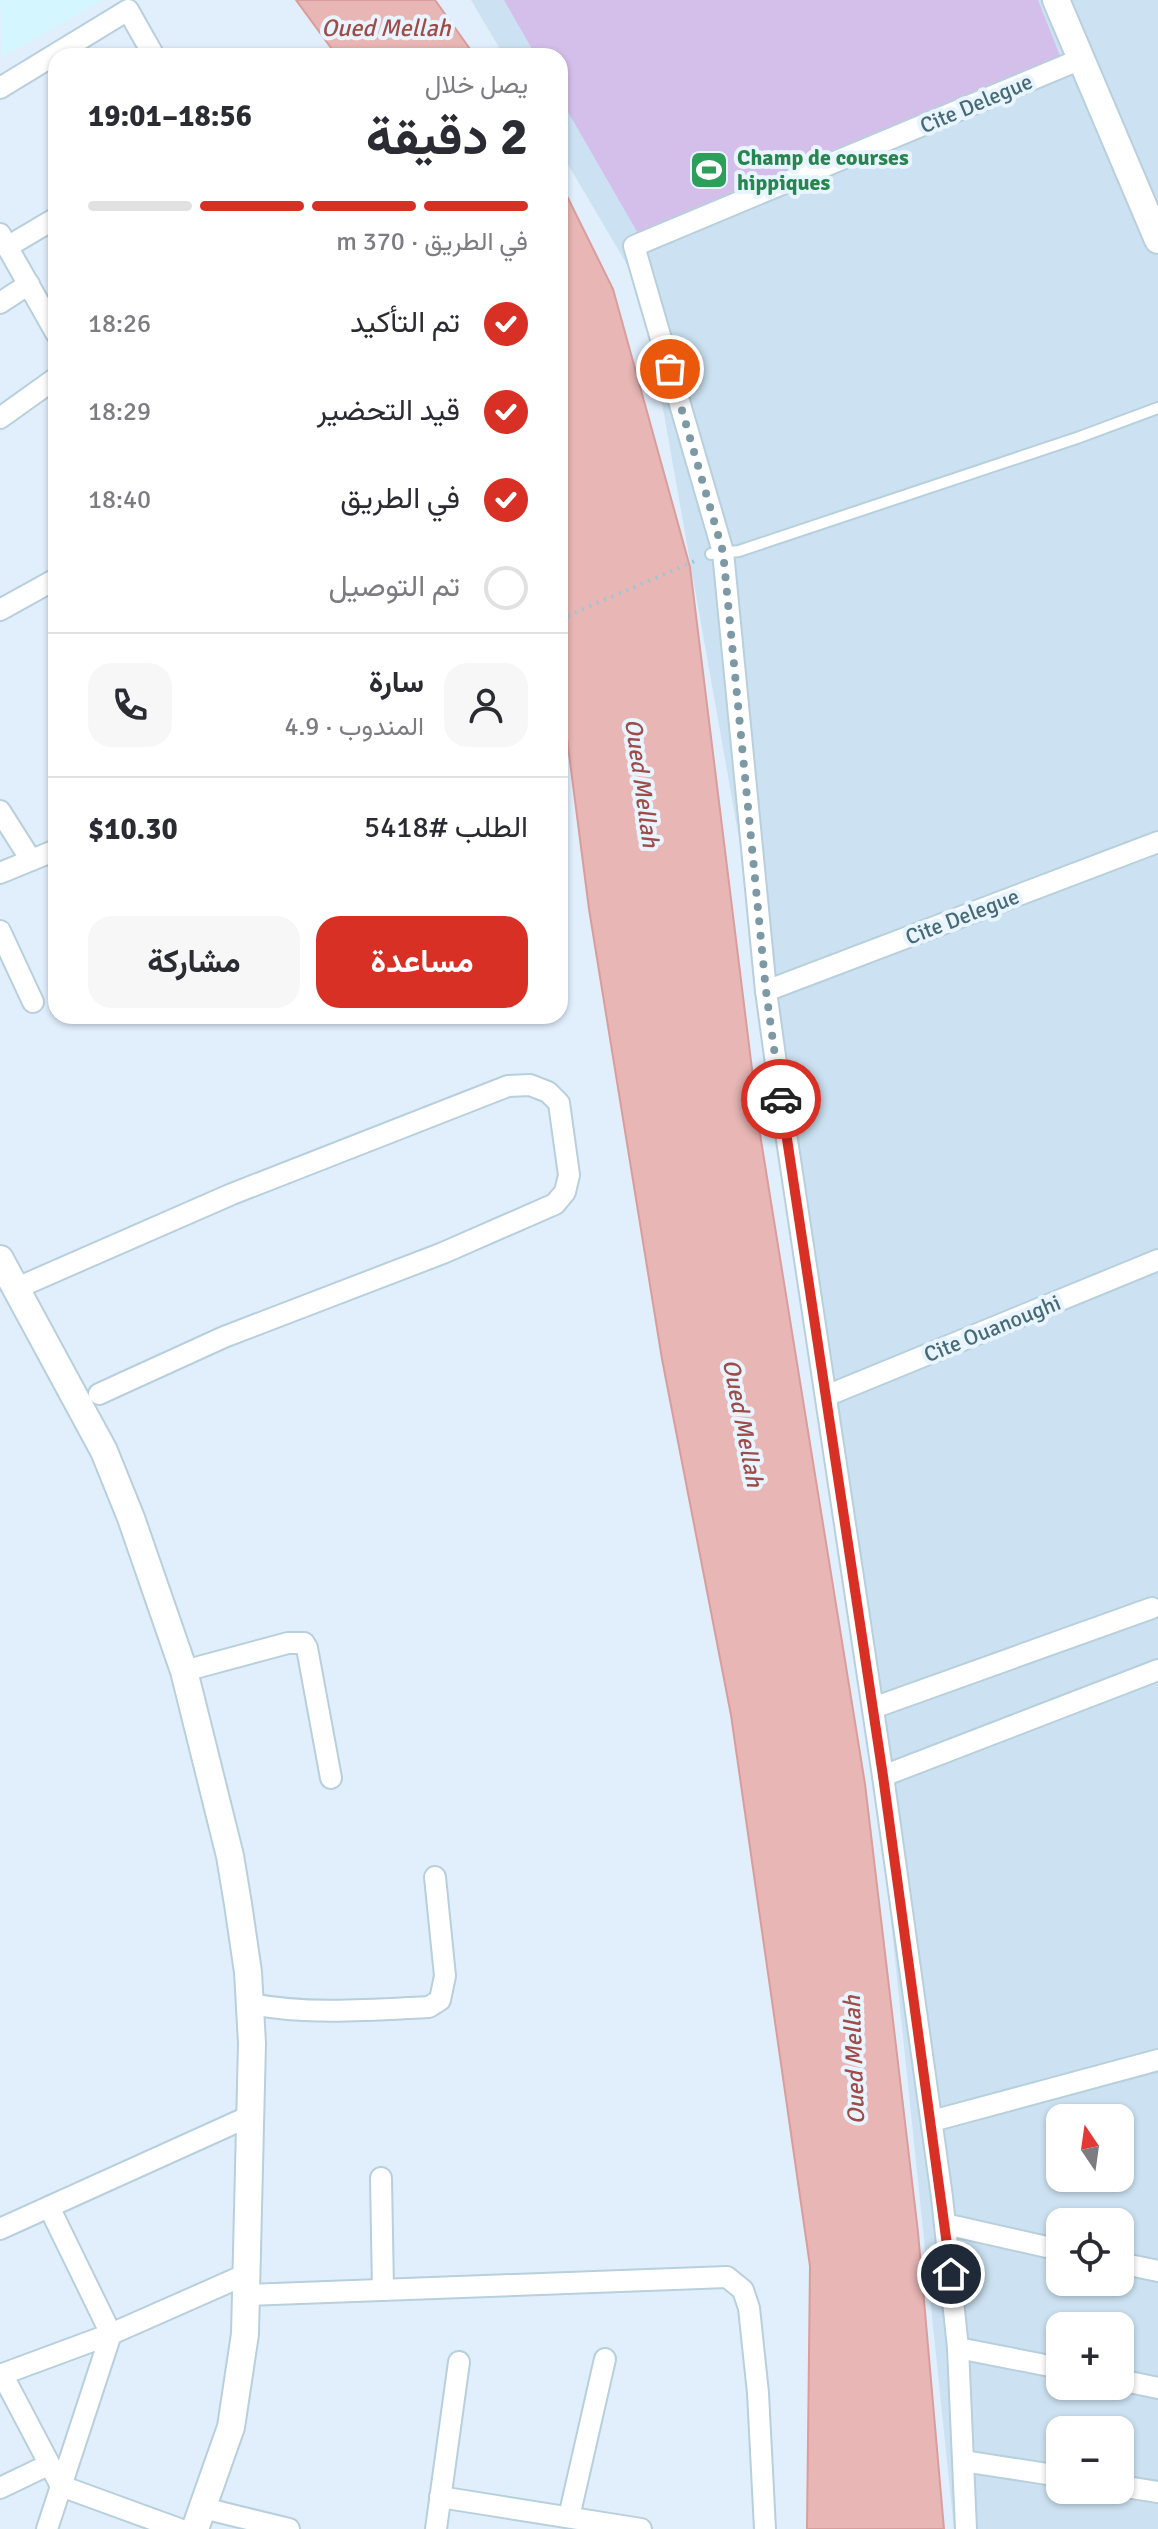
<!DOCTYPE html>
<html lang="ar">
<meta charset="utf-8">
<style>
:root{--surface:#fff;--page:#f7f7f7;--text:#2b2b33;--muted:#7c7c81;--line:#e1e1e2;--accent:#d93025}
body{margin:0;font-family:Signika,Vazirmatn,sans-serif;background:var(--page);color:var(--text);direction:rtl;height:100vh;display:flex;flex-direction:column;font-size:30px;white-space:nowrap}
*{box-sizing:border-box;margin:0}
p{font-size:26px;color:var(--muted)}
.icon{flex:none;width:44px;height:44px;fill:none;stroke:currentColor;stroke-width:2;stroke-linecap:round;stroke-linejoin:round}
.map{position:relative;flex:1;overflow:hidden;direction:ltr}
.drawer{position:absolute;left:48px;top:48px;width:520px;height:976px;display:flex;flex-direction:column;background:var(--surface);border-radius:24px;box-shadow:0 2px 6px #0004;direction:rtl}
.drawer>*{flex:none}
.needle{width:52px;rotate:347deg}
.tools{position:absolute;left:1046px;top:2104px;display:grid;gap:16px}
.tools a{display:grid;place-items:center;width:88px;height:88px;border-radius:16px;background:var(--surface);box-shadow:0 2px 6px #0004;font-size:40px}
.pin{position:absolute;display:grid;place-items:center;width:68px;height:68px;color:#fff;margin:-34px;border:4px solid #fff;border-radius:50%;box-shadow:0 2px 8px #0007}
.courier{position:absolute;display:grid;place-items:center;width:80px;height:80px;margin:-40px;border:6px solid #d93025;border-radius:50%;background:#fff;color:#222;box-shadow:0 2px 10px #0007}
.overview em{font-style:normal;font-weight:700}
.overview div{display:flex;flex-direction:column-reverse}
.overview{display:flex;align-items:center;justify-content:space-between;height:136px;padding:0 40px}
h1{font-size:52px;font-weight:700;line-height:60px}
.bar{display:grid;grid-template-columns:repeat(4,1fr);gap:12px 8px;align-content:center;height:96px;padding:0 40px}
.bar i{height:10px;border-radius:6px;background:var(--line)}
.bar .active{background:var(--accent)}
.bar p{grid-column:span 4}
.line{display:flex;align-items:center;gap:20px;padding:0 40px;border-top:2px solid var(--line)}
.line div{flex:1}
.round{display:grid;place-items:center;flex:none;width:84px;height:84px;border-radius:24px;background:var(--page)}
ol{padding:0 40px;list-style:none}
li{display:flex;align-items:center;gap:24px;height:88px}
li p{margin-inline-start:auto}
li .icon{padding:8px;border-radius:50%;background:var(--accent);color:#fff;stroke-width:4}
li:last-child{color:var(--muted)}
li i{width:44px;height:44px;border:4px solid var(--line);border-radius:50%}
.cta{display:flex;gap:16px;margin-top:auto;padding:16px 40px}
.cta a{flex:1;height:92px;border-radius:24px;background:var(--accent);color:#fff;font-size:32px;font-weight:700;line-height:92px;text-align:center}
.cta a+a{background:var(--page);color:var(--text)}
.map>svg:first-child{display:block}
.residential{fill:#cce2f2;fill-rule:evenodd}
.commercial{fill:#d4f6fe}
.green{fill:#d4bfeb}
.water{fill:#e7b6b5;stroke:#d99d9b;stroke-width:2}
.lines{fill:none;stroke-linecap:round;stroke-linejoin:round}
.service-casing{stroke:#b8cfdc;stroke-width:14}
.minor-casing{stroke:#b8cfdc;stroke-width:24}
.tertiary-casing{stroke:#b8cfdc;stroke-width:30}
.path{stroke:#9bc8d8;stroke-width:4;stroke-dasharray:2 6;stroke-linecap:butt}
.service{stroke:#fff;stroke-width:10}
.minor{stroke:#fff;stroke-width:20}
.tertiary{stroke:#fff;stroke-width:26}
.done{stroke:#7d99a5;stroke-width:8;stroke-dasharray:0 14.4}
.route{stroke:#d93025;stroke-width:10}
.labels{text-anchor:middle;stroke-width:8;stroke-linejoin:round;paint-order:stroke}
.street-label{font-size:22px;fill:#476a75;stroke:#e8f4ff}
.leisure-label{font-size:22px;font-weight:bold;fill:#27864d;stroke:#e8f4ff;text-anchor:start}
.water-label{font-size:24px;font-style:italic;fill:#9f4c48;stroke:#e8f4ff}
</style>
<div class="map">
<svg width="1158" height="2529" viewBox="0 0 1158 2529">
<rect width="100%" height="100%" fill="#e1effd"/>
<!-- residential -->
<path class="residential" d="M471,0H1158V2529H954L876,1776L760,957L642,290L560,151V56H504ZM1060,2118H1120V2178H1060ZM1060,2222H1120V2282H1060ZM1060,2326H1120V2386H1060ZM1060,2430H1120V2490H1060Z"/>
<!-- commercial -->
<polygon class="commercial" points="0,0 103,0 2,57"/>
<!-- green -->
<polygon class="green" points="504,0 1038,0 1064,66 643,242 560,98 560,56 536,56"/>
<!-- water -->
<g class="water">
<polygon points="296,0 435,0 475,56 337,56"/>
<polygon points="560,182 613,289 690,567 760,1134 865,1784 918,2232 944,2529 807,2529 810,2266 731,1715 662,1359 589,909 560,684"/>
</g>
<g class="lines">
<!-- service casing -->
<g class="service-casing">
<polyline id="service" points="711,554 739,551 1077,438 1158,408"/>
</g>
<!-- minor casing -->
<g class="minor-casing">
<g id="minor">
<polyline points="0,88 128,10 154,56"/>
<polyline points="0,234 56,333"/>
<polyline points="7,247 56,218"/>
<polyline points="0,303 29,284"/>
<polyline points="0,418 56,378"/>
<polyline points="0,610 56,579"/>
<polyline points="0,811 31,860"/>
<polyline points="0,873 56,850"/>
<polyline points="0,931 33,1002"/>
<polyline points="766,991 1158,842"/>
<polyline points="17,1288 232,1194 508,1086 530,1085 548,1092 559,1103 569,1175 565,1192 555,1204 443,1253 224,1337 99,1394"/>
<polyline points="826,1396 1158,1260"/>
<polyline points="184,1671 288,1643 304,1643 307,1648 331,1778"/>
<polyline points="873,1708 1152,1608"/>
<polyline points="883,1776 1158,1670"/>
<path d="M251,2004C310,2015 369,2010 429,2007L440,2000L445,1976L435,1877"/>
<polyline points="932,2121 1158,2060"/>
<polyline points="381,2178 383,2290"/>
<polyline points="945,2224 1060,2250"/>
<polyline points="0,2229 250,2116"/>
<polyline points="1120,2263 1158,2271"/>
<polyline points="246,2295 727,2277 743,2290 749,2308 758,2393 765,2529"/>
<polyline points="958,2348 1060,2368"/>
<polyline points="2,2374 61,2486 179,2529"/>
<polyline points="0,2375 111,2334 49,2207"/>
<polyline points="1120,2380 1158,2388"/>
<polyline points="963,2461 1060,2476"/>
<polyline points="1120,2486 1158,2492"/>
<polyline points="0,2488 48,2465"/>
<polyline points="440,2497 641,2529"/>
<polyline points="203,2508 289,2529"/>
<polyline points="569,2517 605,2359"/>
<polyline points="47,2529 111,2334 247,2274"/>
<polyline points="436,2529 459,2362"/>
<polyline points="966,2529 958,2348 942,2197 883,1776 782,1107 766,991 723,552 634,246 1081,59"/>
</g>
</g>
<!-- tertiary casing -->
<g class="tertiary-casing">
<g id="tertiary">
<polyline points="1056,0 1158,240"/>
<polyline points="0,1259 104,1451 131,1518 184,1671 230,1856 238,1904 248,1972 252,2043 245,2334 231,2427 195,2529"/>
</g>
</g>
<!-- path -->
<polyline class="path" points="560,619 697,560"/>
<!-- service -->
<use href="#service" class="service"/>
<!-- minor -->
<use href="#minor" class="minor"/>
<!-- tertiary -->
<use href="#tertiary" class="tertiary"/>
</g>
<g class="lines">
<!-- done -->
<polyline class="done" points="670,369 723,552 766,991 781,1099"/>
<!-- route -->
<polyline class="route" points="781,1099 883,1776 951,2274"/>
</g>
<!-- icons -->
<defs>
<g id="stadium-square" transform="scale(2)"><rect x="-9" y="-9" width="18" height="18" rx="4" fill="#2e9e5b" stroke="#e8f4ff"/><path d="M0-5a6.5 5 0 1 0 0 10a6.5 5 0 1 0 0-10ZM-3.5-1.8h7v3.6h-7Z" fill="#fff"/></g>
</defs>
<g fill-rule="evenodd">
<use href="#stadium-square" x="709" y="170"/>
</g>
<g class="labels">
<!-- street labels -->
<g class="street-label">
<text transform="translate(976 103) rotate(-23)" y="8">Cite Delegue</text>
<text transform="translate(962 916) rotate(-21)" y="8">Cite Delegue</text>
<text transform="translate(992 1328) rotate(-22)" y="8">Cite Ouanoughi</text>
</g>
<!-- leisure labels -->
<g class="leisure-label">
<text x="737" y="165">Champ de courses<tspan x="737" dy="25">hippiques</tspan></text>
</g>
<!-- water labels -->
<g class="water-label">
<text x="386" y="36">Oued Mellah</text>
<text transform="translate(642 783) rotate(82)" y="8">Oued Mellah</text>
<text transform="translate(743 1423) rotate(79)" y="8">Oued Mellah</text>
<text transform="translate(854 2060) rotate(-92)" y="8">Oued Mellah</text>
</g>
</g>
</svg>
<div class="tools">
<a><svg class="needle" viewBox="-14 -14 28 28"><path d="M0-13l5 13h-10z" fill="#e53935"/><path d="M0 13l5-13h-10z" fill="#7c7c81"/></svg></a>
<a><svg class="icon" aria-label="locate" viewBox="0 0 24 24"><circle cx="12" cy="12" r="6"/><path d="M12 2v4M12 18v4M2 12h4M18 12h4"/></svg></a>
<a>+</a>
<a>−</a>
</div>
<div class="pin" style="left:670px;top:369px;background:#ea580c"><svg class="icon" aria-label="bag" viewBox="0 0 24 24"><path d="M5 8h14l-1 12H6zM9 8a3 3 0 0 1 6 0"/></svg></div>
<div class="pin" style="left:951px;top:2274px;background:#1f2937"><svg class="icon" aria-label="home" viewBox="0 0 24 24"><path d="M3 11l9-7 9 7M6 9v11h12V9"/></svg></div>
<div class="courier" style="left:781px;top:1099px"><svg class="icon" aria-label="car" viewBox="0 0 24 24"><path d="M5 17H2v-5l4-1 3-4h7l3 4 3 1v5h-3M9 17h6M6 11h13"/><circle cx="7" cy="17" r="2"/><circle cx="17" cy="17" r="2"/></svg></div>
<section class="drawer">
<div class="overview"><div><h1>2 دقيقة</h1><p>يصل خلال</p></div><em>18:56–19:01</em></div>
<div class="bar"><i class="active"></i><i class="active"></i><i class="active"></i><i></i><p>في الطريق · 370 m</p></div>
<ol>
<li><svg class="icon" aria-label="check" viewBox="0 0 24 24"><path d="M5 12l5 5 9-10"/></svg>تم التأكيد<p>18:26</p></li>
<li><svg class="icon" aria-label="check" viewBox="0 0 24 24"><path d="M5 12l5 5 9-10"/></svg>قيد التحضير<p>18:29</p></li>
<li><svg class="icon" aria-label="check" viewBox="0 0 24 24"><path d="M5 12l5 5 9-10"/></svg>في الطريق<p>18:40</p></li>
<li><i></i>تم التوصيل</li>
</ol>
<div class="line" style="height:144px"><a class="round"><svg class="icon" aria-label="person" viewBox="0 0 24 24"><circle cx="12" cy="8" r="4"/><path d="M4 21q1-7 8-7t8 7"/></svg></a><div><b>سارة</b><p>المندوب · 4.9</p></div><a class="round"><svg class="icon" aria-label="phone" viewBox="0 0 24 24"><path d="M5 4h4l2 5-3 2q2 4 5 5l2-3 5 2v4C11 20 4 13 5 4z"/></svg></a></div>
<div class="line" style="height:104px"><div>الطلب #5418</div><b>$10.30</b></div>
<div class="cta"><a>مساعدة</a><a>مشاركة</a></div>
</section>
</div>
